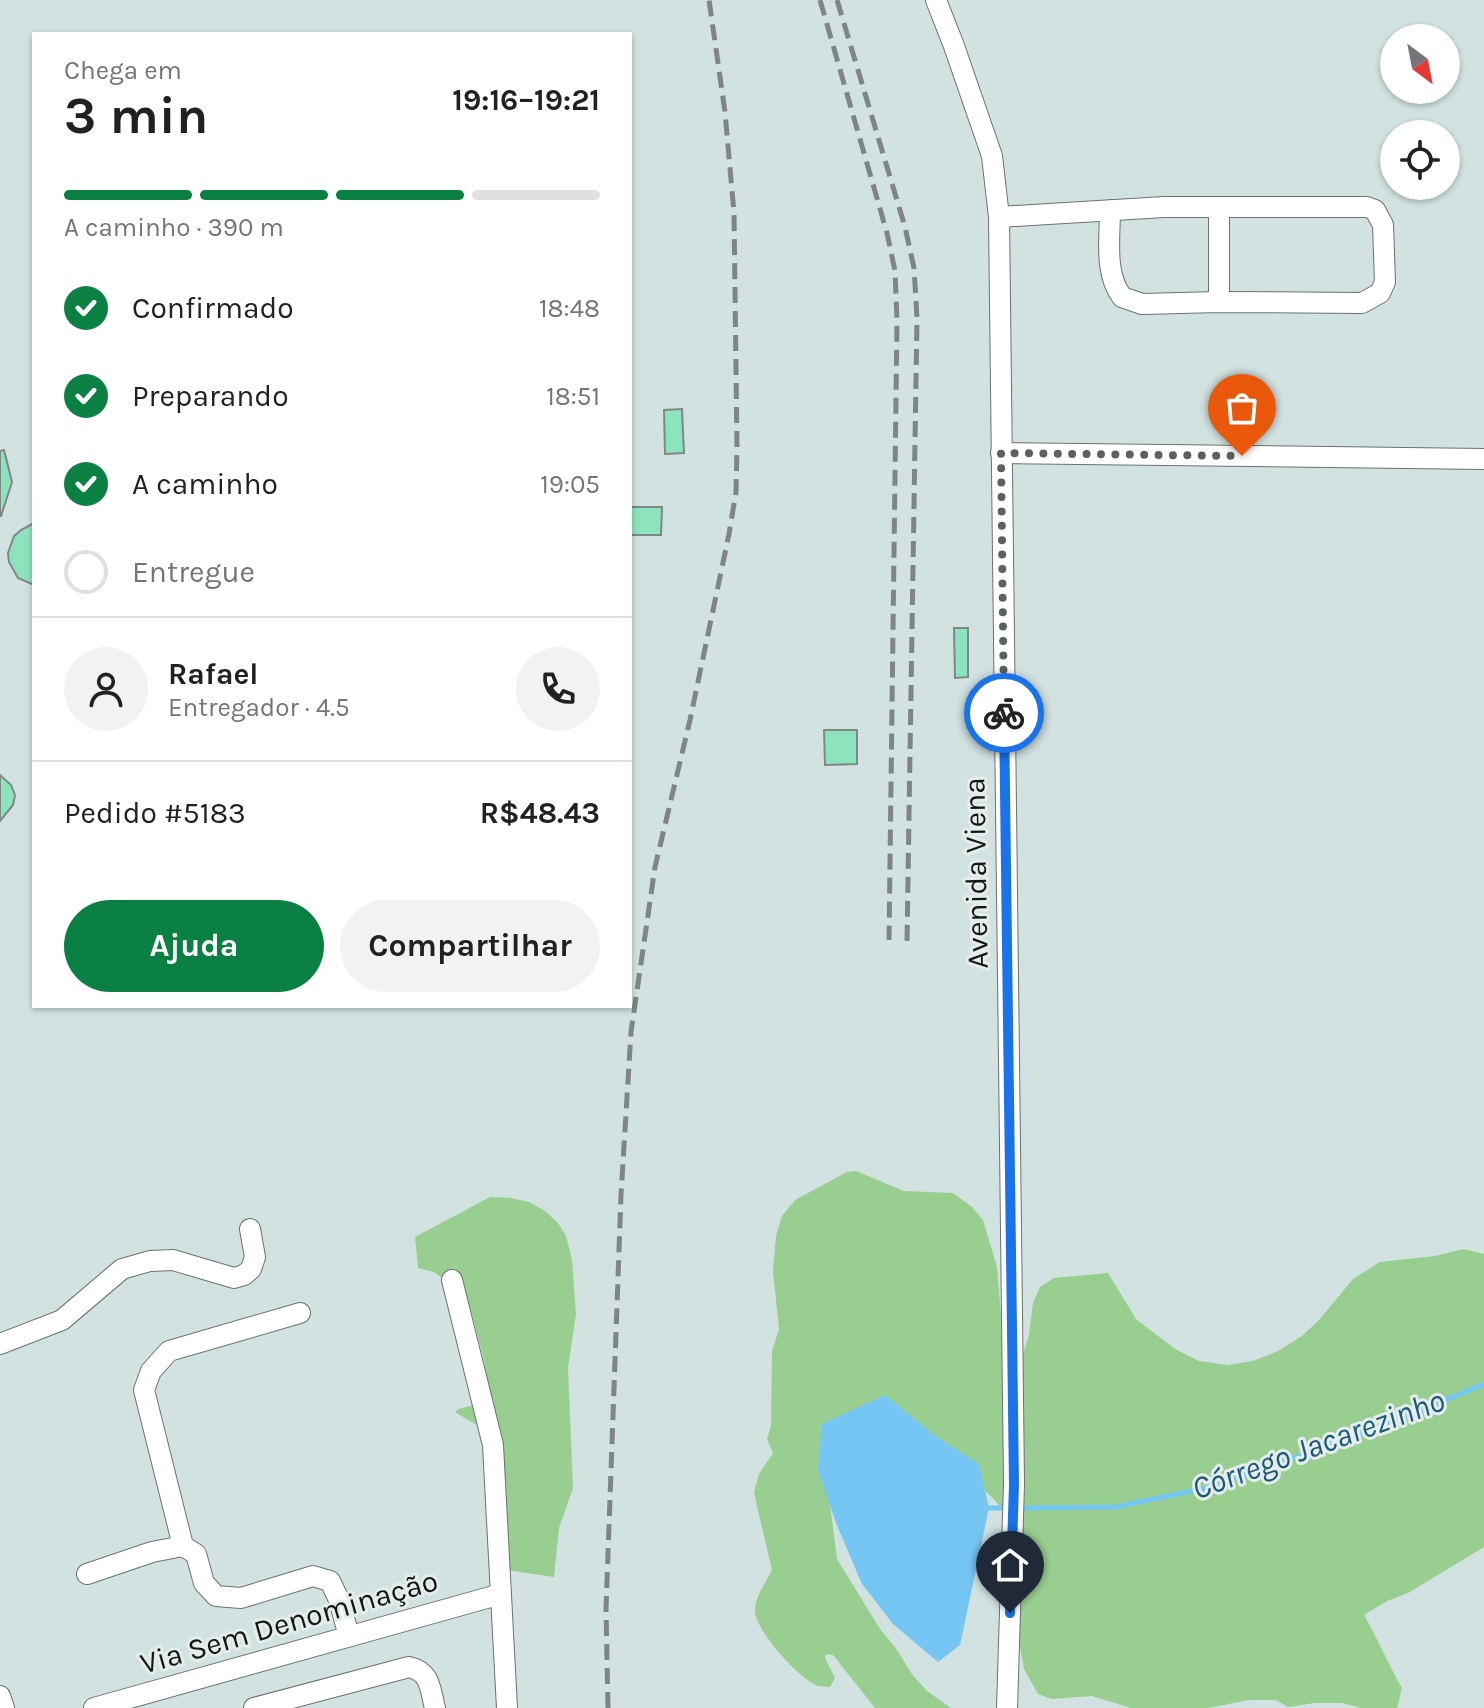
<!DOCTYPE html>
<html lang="pt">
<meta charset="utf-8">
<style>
:root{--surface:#fff;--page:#f2f2f2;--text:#202124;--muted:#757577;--line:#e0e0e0;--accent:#0b8043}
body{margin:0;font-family:Karla,sans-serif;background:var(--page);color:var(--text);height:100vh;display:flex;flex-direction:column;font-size:30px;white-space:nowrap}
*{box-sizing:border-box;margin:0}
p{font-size:26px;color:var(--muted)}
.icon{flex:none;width:44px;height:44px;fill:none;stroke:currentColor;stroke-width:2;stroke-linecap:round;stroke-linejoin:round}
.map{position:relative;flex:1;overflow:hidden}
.sheet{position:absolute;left:32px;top:32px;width:600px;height:976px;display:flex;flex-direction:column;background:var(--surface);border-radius:0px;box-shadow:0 2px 6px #0004}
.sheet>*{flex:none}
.needle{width:52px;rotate:148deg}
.controls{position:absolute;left:1380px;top:24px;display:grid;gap:16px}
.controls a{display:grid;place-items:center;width:80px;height:80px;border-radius:50%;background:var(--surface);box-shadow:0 2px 6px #0004;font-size:40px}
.pin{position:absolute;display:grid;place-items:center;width:68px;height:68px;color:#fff;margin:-82px -34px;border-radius:50% 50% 50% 0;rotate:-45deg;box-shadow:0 0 8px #0007}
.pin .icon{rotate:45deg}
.courier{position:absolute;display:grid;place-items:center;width:80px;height:80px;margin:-40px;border:6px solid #1a73e8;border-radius:50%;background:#fff;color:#222;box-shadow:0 2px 10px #0007}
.summary em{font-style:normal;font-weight:700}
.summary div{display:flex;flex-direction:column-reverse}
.summary{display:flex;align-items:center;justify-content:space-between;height:136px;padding:0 32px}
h1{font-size:52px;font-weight:700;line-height:60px}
.bar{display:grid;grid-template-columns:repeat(4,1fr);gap:12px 8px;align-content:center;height:96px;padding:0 32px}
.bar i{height:10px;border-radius:6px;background:var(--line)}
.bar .on{background:var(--accent)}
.bar p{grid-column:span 4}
.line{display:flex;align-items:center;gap:20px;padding:0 32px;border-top:2px solid var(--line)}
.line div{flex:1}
.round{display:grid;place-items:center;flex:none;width:84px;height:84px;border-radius:42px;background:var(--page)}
ol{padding:0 32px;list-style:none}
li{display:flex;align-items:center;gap:24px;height:88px}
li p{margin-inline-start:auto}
li .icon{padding:8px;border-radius:50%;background:var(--accent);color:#fff;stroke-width:4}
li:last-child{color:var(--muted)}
li i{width:44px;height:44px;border:4px solid var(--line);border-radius:50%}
.action{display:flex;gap:16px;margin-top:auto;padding:16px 32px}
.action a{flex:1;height:92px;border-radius:48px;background:var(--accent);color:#fff;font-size:32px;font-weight:700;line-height:92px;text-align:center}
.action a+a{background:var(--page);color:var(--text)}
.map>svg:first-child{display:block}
.built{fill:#d1e2e0;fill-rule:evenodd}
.green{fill:#99ce91}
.water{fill:#75c6f3}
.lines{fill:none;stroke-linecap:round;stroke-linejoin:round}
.stream{stroke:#75c6f3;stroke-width:5}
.building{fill:#8ce4bd;stroke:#818784;stroke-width:2}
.minor-casing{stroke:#6b7271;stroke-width:22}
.minor{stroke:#fff;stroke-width:20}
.rail{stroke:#7f8584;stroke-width:5;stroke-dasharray:16 8;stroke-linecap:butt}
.done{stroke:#5c6160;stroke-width:8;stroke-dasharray:0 14.4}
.route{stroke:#1a73e8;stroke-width:10}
.labels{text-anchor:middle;stroke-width:6;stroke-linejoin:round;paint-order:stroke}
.street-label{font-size:30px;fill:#131615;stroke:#e5edec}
.water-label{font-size:32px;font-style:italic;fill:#1c5a78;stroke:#e5edec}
</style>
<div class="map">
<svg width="1484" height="1708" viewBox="0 0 1484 1708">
<rect width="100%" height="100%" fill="#e5edec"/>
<!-- built -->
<path class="built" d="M0,0H1484V1708H0ZM34,34H630V1006H34ZM1394,38H1446V90H1394ZM1394,134H1446V186H1394Z"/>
<!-- green -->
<g class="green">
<path d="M856,1171L904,1191L953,1193L972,1207L983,1220L997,1267L1001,1315L1006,1330L1002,1397L1007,1426L1020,1364L1029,1335L1033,1303L1040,1287L1054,1278L1108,1273L1136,1319L1175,1349L1199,1361L1228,1365L1253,1361L1278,1351L1302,1336L1319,1320L1353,1279L1380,1262L1435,1256L1463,1249L1484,1254V1547L1408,1593L1387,1601L1364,1615C1378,1639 1388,1664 1402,1688L1397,1708H1361L1342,1703H1315L1288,1707L1276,1700H1249L1208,1708H1131L1092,1696L1052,1699L1038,1694L1024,1669L1017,1630L1010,1518L992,1497L970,1478L830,1504L837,1559L880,1629L895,1647L912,1674L927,1691L951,1708H875L833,1655L826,1654L825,1658L835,1678L830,1687C829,1687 819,1686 818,1686C800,1680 755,1630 755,1611C755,1596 766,1583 772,1570L754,1493L759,1474L773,1453L767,1439L771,1426L772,1351L779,1329L773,1271L776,1236L782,1216L795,1200L847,1172Z"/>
<polygon points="490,1197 511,1198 529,1202 545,1211 558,1223 566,1236 572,1260 576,1314 568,1368 573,1488 559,1528 554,1577 506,1570 487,1431 455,1412 458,1409 474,1405 485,1364 471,1310 460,1291 434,1272 418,1268 415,1237"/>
</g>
<!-- water -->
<polygon class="water" points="885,1395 934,1435 979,1464 989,1508 960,1645 938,1662 893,1624 862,1584 836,1523 818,1470 822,1424"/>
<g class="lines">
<!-- stream -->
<g class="stream">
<polyline points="984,1508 1010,1508"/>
<polyline points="1020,1508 1115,1507 1216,1486 1372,1430 1484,1384"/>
</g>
</g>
<!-- building -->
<g class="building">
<polygon points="682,409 684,453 665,454 664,410"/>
<polygon points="4,450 12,482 1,516 0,516 0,451"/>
<polygon points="630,507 662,507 661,535 630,535"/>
<polygon points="34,523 34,585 18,578 9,562 8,553 14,536 21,530"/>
<polygon points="954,628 968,628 968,677 955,678"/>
<polygon points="824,730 857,730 857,764 825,765"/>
<polygon points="0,775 11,785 15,795 13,805 0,821"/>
</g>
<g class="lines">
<!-- minor casing -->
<g class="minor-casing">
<g id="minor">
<polyline points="936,0 954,46 992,156 999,217 1014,1484 1007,1708"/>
<polyline points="1219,208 1219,302"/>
<path d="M999,217L1164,207H1367L1375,210L1383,225L1385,282L1380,293L1362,303L1219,302L1142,304L1122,297C1104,273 1110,238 1110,210"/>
<polyline points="1001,453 1484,459"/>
<polyline points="452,1280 493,1445 507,1708"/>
<polyline points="0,1344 62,1320 122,1269 150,1261 173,1260 234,1278 244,1275 251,1269 255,1257 250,1229"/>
<polyline points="183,1546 144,1390 151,1371 169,1351 300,1313"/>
<polyline points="87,1574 152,1552 183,1546 196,1554 204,1583 216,1596 241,1598 313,1576 330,1581 339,1600 349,1636"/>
<polyline points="0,1696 4,1708"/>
<polyline points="94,1708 501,1594"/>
<path d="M254,1708L409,1667C431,1672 430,1689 435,1708"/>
</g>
</g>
<!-- minor -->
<use href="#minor" class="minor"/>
<!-- rail -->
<g class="rail">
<polyline points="820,0 887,233 895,271 897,321 889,940"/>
<polyline points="837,0 905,227 914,268 917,318 907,941"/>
<polyline points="608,1708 606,1609 621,1195 631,1032 655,867 690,720 729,534 736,492 737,448 734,213 725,112 709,0"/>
</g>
</g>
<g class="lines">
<!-- done -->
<polyline class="done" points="1004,713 1001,453 1242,456"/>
<!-- route -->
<polyline class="route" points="1004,713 1014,1484 1010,1613"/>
</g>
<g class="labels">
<!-- street labels -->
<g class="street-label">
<text transform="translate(976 873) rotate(-91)" y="10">Avenida Viena</text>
<text transform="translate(289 1622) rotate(-16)" y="10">Via Sem Denominação</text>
</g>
<!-- water labels -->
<g class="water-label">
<text transform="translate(1318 1444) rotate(-20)" y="11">Córrego Jacarezinho</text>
</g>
</g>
</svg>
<div class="controls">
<a><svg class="needle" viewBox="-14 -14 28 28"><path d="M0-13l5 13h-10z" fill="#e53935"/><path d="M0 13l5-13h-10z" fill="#757577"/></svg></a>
<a><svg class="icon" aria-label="locate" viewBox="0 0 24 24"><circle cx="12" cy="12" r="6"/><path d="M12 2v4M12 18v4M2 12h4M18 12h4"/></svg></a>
</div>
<div class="pin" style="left:1242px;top:456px;background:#ea580c"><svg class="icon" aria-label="bag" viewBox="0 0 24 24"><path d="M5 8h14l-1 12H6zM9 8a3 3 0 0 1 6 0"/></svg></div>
<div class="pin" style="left:1010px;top:1613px;background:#1f2937"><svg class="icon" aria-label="home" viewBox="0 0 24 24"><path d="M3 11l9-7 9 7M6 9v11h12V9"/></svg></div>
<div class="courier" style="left:1004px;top:713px"><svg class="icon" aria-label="bike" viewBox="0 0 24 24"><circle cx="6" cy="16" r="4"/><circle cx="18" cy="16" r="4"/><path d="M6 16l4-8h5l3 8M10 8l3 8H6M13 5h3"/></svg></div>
<section class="sheet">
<div class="summary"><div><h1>3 min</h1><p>Chega em</p></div><em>19:16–19:21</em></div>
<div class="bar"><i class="on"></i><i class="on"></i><i class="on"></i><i></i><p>A caminho · 390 m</p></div>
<ol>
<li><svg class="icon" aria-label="check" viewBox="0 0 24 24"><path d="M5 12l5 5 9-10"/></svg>Confirmado<p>18:48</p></li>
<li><svg class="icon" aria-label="check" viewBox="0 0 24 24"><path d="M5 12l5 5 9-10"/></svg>Preparando<p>18:51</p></li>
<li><svg class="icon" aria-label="check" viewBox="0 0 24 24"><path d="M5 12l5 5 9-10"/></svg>A caminho<p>19:05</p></li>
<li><i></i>Entregue</li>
</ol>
<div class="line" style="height:144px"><a class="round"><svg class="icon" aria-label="person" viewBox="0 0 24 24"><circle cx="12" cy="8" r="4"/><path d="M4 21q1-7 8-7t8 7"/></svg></a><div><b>Rafael</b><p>Entregador · 4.5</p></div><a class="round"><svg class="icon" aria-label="phone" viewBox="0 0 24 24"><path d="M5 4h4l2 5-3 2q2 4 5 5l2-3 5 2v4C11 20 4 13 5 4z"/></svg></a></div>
<div class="line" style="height:104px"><div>Pedido #5183</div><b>R$48.43</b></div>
<div class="action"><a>Ajuda</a><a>Compartilhar</a></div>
</section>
</div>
